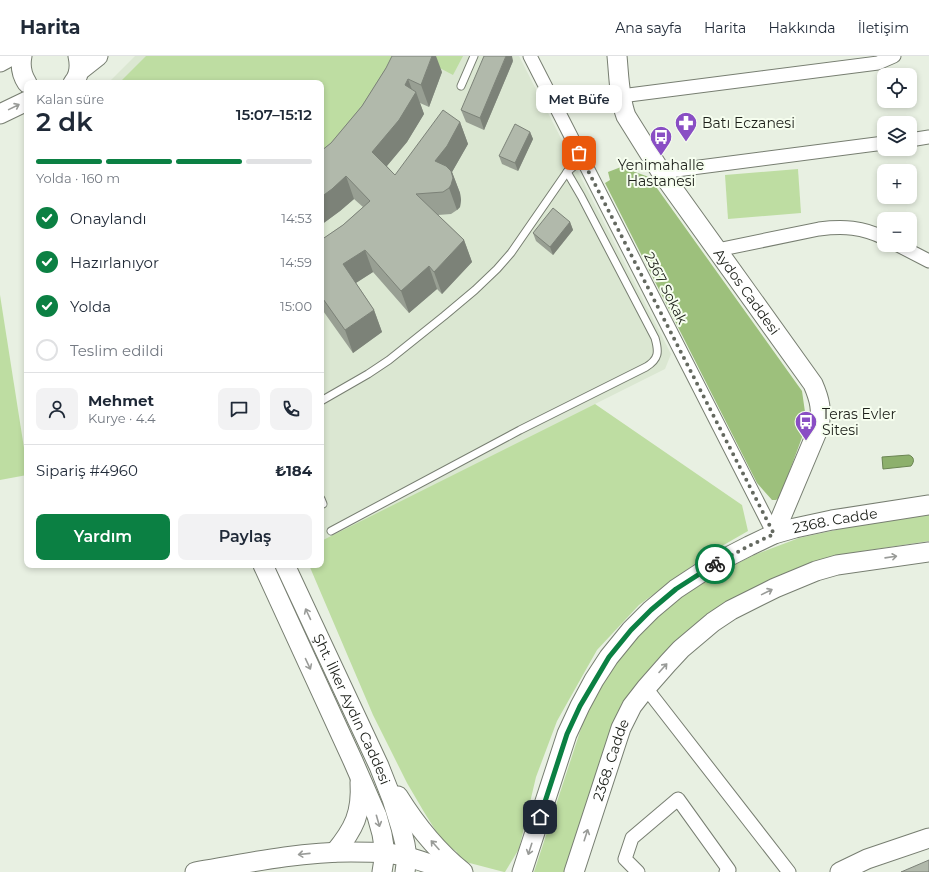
<!DOCTYPE html>
<html lang="tr">
<meta charset="utf-8">
<style>
:root{--surface:#fff;--page:#f2f2f3;--text:#1f2937;--muted:#747a83;--line:#e0e1e3;--accent:#0b8043}
body{margin:0;font-family:Montserrat,sans-serif;background:var(--page);color:var(--text);height:100vh;display:flex;flex-direction:column;font-size:15px;white-space:nowrap}
*{box-sizing:border-box;margin:0}
p{font-size:13px;color:var(--muted)}
.icon{flex:none;width:22px;height:22px;fill:none;stroke:currentColor;stroke-width:2;stroke-linecap:round;stroke-linejoin:round}
.map{position:relative;flex:1;overflow:hidden}
.panel{position:absolute;left:24px;top:24px;width:300px;height:488px;display:flex;flex-direction:column;background:var(--surface);border-radius:8px;box-shadow:0 2px 6px #0003}
.panel>*{flex:none}
.tools{position:absolute;left:877px;top:12px;display:grid;gap:8px}
.tools a{display:grid;place-items:center;width:40px;height:40px;border-radius:8px;background:var(--surface);box-shadow:0 2px 6px #0003;font-size:20px}
.pin{position:absolute;display:grid;place-items:center;width:34px;height:34px;color:#fff;margin:-17px;border-radius:8px;box-shadow:0 2px 6px #0006}
.courier{position:absolute;display:grid;place-items:center;width:40px;height:40px;margin:-20px;border:3px solid #0b8043;border-radius:50%;background:#fff;color:#222;box-shadow:0 1px 5px #0007}
.bubble{position:absolute;height:28px;border-radius:8px;background:var(--surface);box-shadow:0 2px 6px #0003;font-size:13px;font-weight:600;line-height:28px;text-align:center}
.summary em{font-style:normal;font-weight:600}
.summary div{display:flex;flex-direction:column-reverse}
.summary{display:flex;align-items:center;justify-content:space-between;height:68px;padding:0 12px}
h1{font-size:26px;font-weight:600;line-height:30px}
.bar{display:grid;grid-template-columns:repeat(4,1fr);gap:6px 4px;align-content:center;height:48px;padding:0 12px}
.bar i{height:5px;border-radius:3px;background:var(--line)}
.bar .selected{background:var(--accent)}
.bar p{grid-column:span 4}
.line{display:flex;align-items:center;gap:10px;padding:0 12px;border-top:1px solid var(--line)}
.line div{flex:1}
.round{display:grid;place-items:center;flex:none;width:42px;height:42px;border-radius:8px;background:var(--page)}
ol{padding:0 12px;list-style:none}
li{display:flex;align-items:center;gap:12px;height:44px}
li p{margin-inline-start:auto}
li .icon{padding:4px;border-radius:50%;background:var(--accent);color:#fff;stroke-width:4}
li:last-child{color:var(--muted)}
li i{width:22px;height:22px;border:2px solid var(--line);border-radius:50%}
.primary-button{display:flex;gap:8px;margin-top:auto;padding:8px 12px}
.primary-button a{flex:1;height:46px;border-radius:8px;background:var(--accent);color:#fff;font-size:16px;font-weight:600;line-height:46px;text-align:center}
.primary-button a+a{background:var(--page);color:var(--text)}
header{display:flex;align-items:center;gap:24px;box-sizing:border-box;height:56px;padding:0 20px;background:var(--surface);border-bottom:1px solid var(--line)}
header strong{font-size:19px}
nav{display:flex;gap:22px;margin-inline-start:auto;font-size:14px}
.map>svg:first-child{display:block}
.built{fill:#dbe7d2}
.green{fill:#bedda2}
.forest{fill:#9dc07c}
.water{fill:#8db06c;stroke:#6b8553}
.lines{fill:none;stroke-linecap:round;stroke-linejoin:round}
.lane-casing{stroke:#777e71;stroke-width:9}
.street-casing{stroke:#777e71;stroke-width:15}
.secondary-casing{stroke:#777e71;stroke-width:21}
.lane{stroke:#fff;stroke-width:7}
.street{stroke:#fff;stroke-width:13}
.secondary{stroke:#fff;stroke-width:19}
.wall{fill:#989f93}
.shaded-wall{fill:#7c8278}
.building{fill:#b1b9ab;stroke:#7c8278}
.oneway{stroke:#999b98}
.done{stroke:#646960;stroke-width:4;stroke-dasharray:0 7.2}
.route{stroke:#0b8043;stroke-width:5}
.labels{text-anchor:middle;stroke-width:4;stroke-linejoin:round;paint-order:stroke}
.poi-label{font-size:14px;fill:#1d201a;stroke:#f6feef;text-anchor:start}
.street-label{font-size:14px;fill:#1d201a;stroke:#f6feef}
</style>
<header>
<strong>Harita</strong>
<nav><a>Ana sayfa</a><a>Harita</a><a>Hakkında</a><a>İletişim</a></nav>
</header>
<div class="map">
<svg width="929" height="816" viewBox="0 0 929 816">
<rect width="100%" height="100%" fill="#e8f0e2"/>
<!-- built -->
<polygon class="built" points="135,0 519,0 671,298 665,313 321,485 321,27 108,27"/>
<!-- green -->
<g class="green">
<polygon points="146,0 406,0 321,114 321,27 119,27"/>
<polygon points="417,0 463,0 453,19"/>
<polygon points="798,113 801,157 728,163 725,119"/>
<polygon points="0,239 27,411 27,419 0,424"/>
<polygon points="595,348 742,449 748,475 708,498 639,549 597,594 557,665 536,721 519,793 505,816 504,816 462,805 456,795 444,788 424,756 407,727 373,659 309,509 321,509 321,485"/>
<polygon points="929,459 929,485 857,496 824,504 736,542 693,570 656,605 621,649 564,816 534,816 592,639 622,598 646,571 679,543 713,520 754,499 799,482 850,471"/>
</g>
<!-- forest -->
<polygon class="forest" points="621,111 649,121 802,335 805,356 804,376 780,441 776,444 772,444 757,427 605,127 610,124 608,116"/>
<!-- water -->
<path class="water" d="M909,399C914,401 915,405 911,410L883,413L882,401Z"/>
<g class="lines">
<!-- lane casing -->
<g class="lane-casing">
<g id="lane">
<polyline points="461,30 474,0"/>
<polyline points="321,345 368,318 389,304 444,260 475,234 497,213 511,197 567,116 582,103"/>
<polyline points="321,443 323,448"/>
<path d="M331,475L520,374L646,311C659,303 659,296 655,282L581,140L567,116"/>
</g>
</g>
<!-- street casing -->
<g class="street-casing">
<g id="street">
<polyline points="530,0 774,478"/>
<polyline points="621,40 878,7 894,0"/>
<polyline points="910,84 929,81"/>
<polyline points="661,116 884,87"/>
<polyline points="898,189 929,205"/>
<path d="M717,194L819,173C843,170 863,171 884,182"/>
<polyline points="646,632 789,816"/>
<polyline points="638,816 625,803 632,782 678,743 729,814 726,816"/>
</g>
</g>
<!-- secondary casing -->
<g class="secondary-casing">
<g id="secondary">
<path d="M22,0C20,10 21,18 27,27"/>
<path id="s1" d="M617,0C619,20 619,41 626,60L661,116L813,328C820,344 822,354 819,371L774,478"/>
<polyline points="0,6 11,0"/>
<polyline points="79,15 98,0"/>
<path d="M73,27C80,19 80,9 78,0"/>
<polyline points="0,58 27,45"/>
<polyline points="263,509 353,705 377,760 382,778 385,797 382,816"/>
<path id="s2" d="M285,509L379,710L392,743L401,772L405,788L407,801L405,816"/>
<path d="M398,740C416,769 437,795 463,816"/>
<path d="M335,796C354,773 362,757 360,726"/>
<path d="M195,816C247,807 298,796 351,796C362,796 374,796 385,797C408,799 430,808 452,816"/>
<path id="s3" d="M522,816L567,678L580,650L594,624L609,601L631,574L651,554L676,533L714,508L749,490L774,478L795,472L832,464L929,449"/>
<path id="s4" d="M574,816L621,672L632,650L646,632L668,607L681,593L713,566L731,554L775,532L816,515L837,509L929,496"/>
<polyline points="840,816 867,803 929,782"/>
</g>
</g>
<!-- lane -->
<use href="#lane" class="lane"/>
<!-- street -->
<use href="#street" class="street"/>
<!-- secondary -->
<use href="#secondary" class="secondary"/>
</g>
<!-- wall -->
<g class="wall">
<polygon points="513,5 484,74 466,66 461,54"/>
<polygon points="386,12 442,16 429,51 420,47 424,58 407,86 387,110 395,119 460,66 468,88 452,116 460,137 461,144 460,151 457,154 451,158 438,159 464,184 472,206 442,238 437,233 409,257 373,216 356,227 374,254 382,276 353,297 321,252 321,184 343,169 363,151 354,143 340,155 321,169 321,95 331,87 362,50"/>
<polygon points="530,76 533,83 518,115 502,108 499,100"/>
<polygon points="570,166 573,174 553,199 536,185 533,177"/>
</g>
<!-- shaded-wall -->
<g class="shaded-wall">
<polygon points="432,0 436,0 442,16 429,51 421,29"/>
<polygon points="506,0 512,0 513,5 484,74 480,62"/>
<polygon points="408,23 414,39 416,36 424,58 407,86 380,118 372,96"/>
<polygon points="460,66 468,88 452,116 460,137 461,144 460,151 457,154 449,132 435,105"/>
<polygon points="530,76 533,83 518,115 515,107"/>
<polygon points="346,120 354,143 340,155 321,169 321,141"/>
<polygon points="570,166 573,174 553,199 550,191"/>
<polygon points="464,184 472,206 442,238 434,216"/>
<polygon points="365,194 373,216 351,230 343,208"/>
<polygon points="429,210 437,233 409,257 401,235"/>
<polygon points="374,254 382,276 353,297 345,274"/>
</g>
<!-- building -->
<g class="building">
<polygon points="392,0 432,0 421,29 408,23 405,29 416,36 399,64 372,96 395,119 443,54 460,66 447,90 435,105 446,110 451,115 453,122 451,129 449,132 443,136 416,138 464,184 434,216 429,210 401,235 365,194 343,208 374,254 345,274 321,240 321,184 343,169 370,145 346,120 332,133 321,141 321,95 331,87 362,50 386,12"/>
<polygon points="484,0 506,0 480,62 461,54"/>
<polygon points="515,68 530,76 515,107 499,100"/>
<polygon points="553,152 570,166 550,191 533,177"/>
<polygon points="929,804 929,816 901,816"/>
</g>
<!-- one-way arrows -->
<defs><path id="oneway-shaft" d="M-6 0H5M1.5-3L5.5 0L1.5 3" fill="none" stroke-width="1.6" stroke-linecap="round" stroke-linejoin="round"/></defs>
<g class="oneway">
<use href="#oneway-shaft" transform="translate(14 51) rotate(-26)"/>
<use href="#oneway-shaft" transform="translate(891 501) rotate(-8)"/>
<use href="#oneway-shaft" transform="translate(767 536) rotate(-26)"/>
<use href="#oneway-shaft" transform="translate(308 558) rotate(-115)"/>
<use href="#oneway-shaft" transform="translate(308 608) rotate(65)"/>
<use href="#oneway-shaft" transform="translate(663 612) rotate(-48)"/>
<use href="#oneway-shaft" transform="translate(378 765) rotate(74)"/>
<use href="#oneway-shaft" transform="translate(586 779) rotate(-72)"/>
<use href="#oneway-shaft" transform="translate(435 789) rotate(-132)"/>
<use href="#oneway-shaft" transform="translate(530 793) rotate(108)"/>
<use href="#oneway-shaft" transform="translate(304 798) rotate(174)"/>
</g>
<g class="lines">
<!-- done -->
<polyline class="done" points="579,97 774,478 749,490 715,508"/>
<!-- route -->
<polyline class="route" points="540,761 567,678 580,650 609,601 631,574 651,554 676,533 715,508"/>
</g>
<!-- icons -->
<defs>
<g id="pharmacy-pin" transform="scale(1.15)"><path d="M0 17L-7.5 6A9.5 9.5 0 1 1 7.5 6Z" fill="#894ec4" stroke="#f6feef"/><path d="M-2-6h4v4h4v4h-4v4h-4v-4h-4v-4h4Z" fill="#fff"/></g>
<g id="bus-pin" transform="scale(1.15)"><path d="M0 17L-7.5 6A9.5 9.5 0 1 1 7.5 6Z" fill="#894ec4" stroke="#f6feef"/><path d="M-5-6H5V4H4V6H2V4H-2V6H-4V4H-5ZM-3.5-4V0h7V-4ZM-3.5 1.2v1.5H-2V1.2ZM2 1.2v1.5H3.5V1.2Z" fill="#fff"/></g>
</defs>
<g fill-rule="evenodd">
<use href="#pharmacy-pin" x="686" y="67"/>
<use href="#bus-pin" x="661" y="81"/>
<use href="#bus-pin" x="806" y="366"/>
</g>
<g class="labels">
<!-- poi labels -->
<g class="poi-label">
<text x="702" y="72">Batı Eczanesi</text>
<text x="661" y="114" text-anchor="middle">Yenimahalle<tspan x="661" dy="16">Hastanesi</tspan></text>
<text x="822" y="363">Teras Evler<tspan x="822" dy="16">Sitesi</tspan></text>
</g>
<!-- street labels -->
<g class="street-label">
<text transform="translate(666 232) rotate(63)" y="5">2367 Sokak</text>
<text dy="5" stroke="none"><textPath href="#s1" startOffset="274">Aydos Caddesi</textPath></text>
<text dy="5" stroke="none"><textPath href="#s3" startOffset="504">2368. Cadde</textPath></text>
<text dy="5" stroke="none"><textPath href="#s2" startOffset="159">Şht. İlker Aydın Caddesi</textPath></text>
<text dy="5" stroke="none"><textPath href="#s4" startOffset="118">2368. Cadde</textPath></text>
</g>
</g>
</svg>
<div class="tools">
<a><svg class="icon" aria-label="locate" viewBox="0 0 24 24"><circle cx="12" cy="12" r="6"/><path d="M12 2v4M12 18v4M2 12h4M18 12h4"/></svg></a>
<a><svg class="icon" aria-label="layers" viewBox="0 0 24 24"><path d="M12 4l9 5-9 5-9-5zM3 14l9 5 9-5"/></svg></a>
<a>+</a>
<a>−</a>
</div>
<div class="pin" style="left:579px;top:97px;background:#ea580c"><svg class="icon" aria-label="bag" viewBox="0 0 24 24"><path d="M5 8h14l-1 12H6zM9 8a3 3 0 0 1 6 0"/></svg></div>
<div class="pin" style="left:540px;top:761px;background:#1f2937"><svg class="icon" aria-label="home" viewBox="0 0 24 24"><path d="M3 11l9-7 9 7M6 9v11h12V9"/></svg></div>
<div class="courier" style="left:715px;top:508px"><svg class="icon" aria-label="bike" viewBox="0 0 24 24"><circle cx="6" cy="16" r="4"/><circle cx="18" cy="16" r="4"/><path d="M6 16l4-8h5l3 8M10 8l3 8H6M13 5h3"/></svg></div>
<div class="bubble" style="left:536px;top:29px;width:86px">Met Büfe</div>
<section class="panel">
<div class="summary"><div><h1>2 dk</h1><p>Kalan süre</p></div><em>15:07–15:12</em></div>
<div class="bar"><i class="selected"></i><i class="selected"></i><i class="selected"></i><i></i><p>Yolda · 160 m</p></div>
<ol>
<li><svg class="icon" aria-label="check" viewBox="0 0 24 24"><path d="M5 12l5 5 9-10"/></svg>Onaylandı<p>14:53</p></li>
<li><svg class="icon" aria-label="check" viewBox="0 0 24 24"><path d="M5 12l5 5 9-10"/></svg>Hazırlanıyor<p>14:59</p></li>
<li><svg class="icon" aria-label="check" viewBox="0 0 24 24"><path d="M5 12l5 5 9-10"/></svg>Yolda<p>15:00</p></li>
<li><i></i>Teslim edildi</li>
</ol>
<div class="line" style="height:72px"><a class="round"><svg class="icon" aria-label="person" viewBox="0 0 24 24"><circle cx="12" cy="8" r="4"/><path d="M4 21q1-7 8-7t8 7"/></svg></a><div><b>Mehmet</b><p>Kurye · 4.4</p></div><a class="round"><svg class="icon" aria-label="chat" viewBox="0 0 24 24"><path d="M4 5h16v11H9l-5 4z"/></svg></a><a class="round"><svg class="icon" aria-label="phone" viewBox="0 0 24 24"><path d="M5 4h4l2 5-3 2q2 4 5 5l2-3 5 2v4C11 20 4 13 5 4z"/></svg></a></div>
<div class="line" style="height:52px"><div>Sipariş #4960</div><b>₺184</b></div>
<div class="primary-button"><a>Yardım</a><a>Paylaş</a></div>
</section>
</div>
